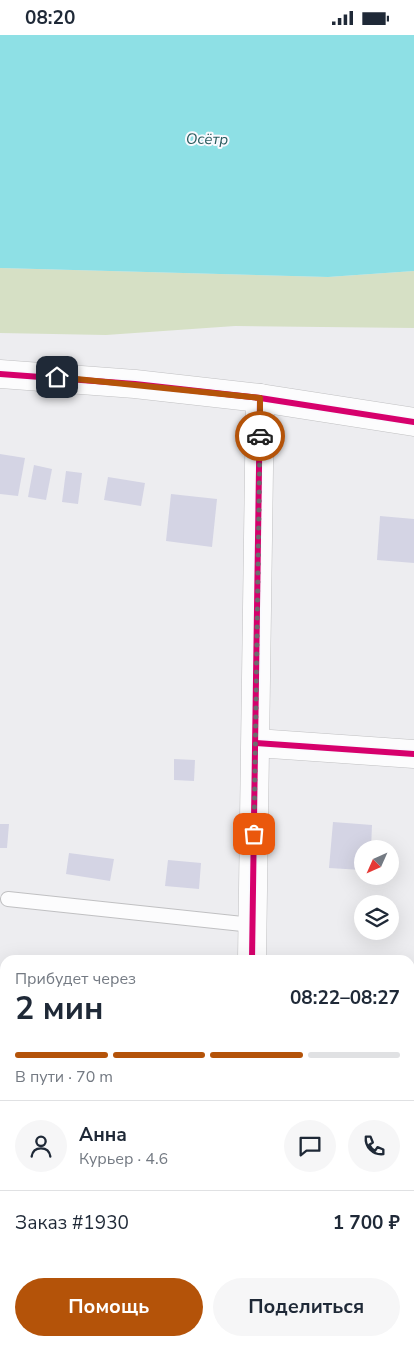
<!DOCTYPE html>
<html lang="ru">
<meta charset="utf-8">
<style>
:root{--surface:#fff;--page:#f6f6f7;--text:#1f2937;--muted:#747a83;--line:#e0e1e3;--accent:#b45309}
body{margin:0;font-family:"Nunito Sans",sans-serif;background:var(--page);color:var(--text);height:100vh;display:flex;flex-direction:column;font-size:19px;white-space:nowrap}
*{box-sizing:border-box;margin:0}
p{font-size:16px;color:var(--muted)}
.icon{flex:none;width:28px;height:28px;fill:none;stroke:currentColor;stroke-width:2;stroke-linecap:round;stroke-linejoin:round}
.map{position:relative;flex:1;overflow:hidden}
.drawer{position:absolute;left:0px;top:920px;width:415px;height:391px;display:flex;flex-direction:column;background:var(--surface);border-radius:15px 15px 0 0;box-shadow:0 5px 20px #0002}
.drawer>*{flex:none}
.needle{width:32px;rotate:225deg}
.controls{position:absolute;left:354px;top:805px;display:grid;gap:10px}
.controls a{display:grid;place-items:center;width:45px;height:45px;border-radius:50%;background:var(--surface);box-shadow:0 5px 20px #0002;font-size:25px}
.pin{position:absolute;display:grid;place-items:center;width:42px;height:42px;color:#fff;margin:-21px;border-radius:10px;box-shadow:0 2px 8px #0006}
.courier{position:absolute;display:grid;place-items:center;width:50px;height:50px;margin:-25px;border:4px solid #b45309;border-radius:50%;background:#fff;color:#222;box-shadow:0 1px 6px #0007}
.summary em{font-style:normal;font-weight:700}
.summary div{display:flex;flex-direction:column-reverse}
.summary{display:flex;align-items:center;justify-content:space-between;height:85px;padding:0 15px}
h1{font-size:32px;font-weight:700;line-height:38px}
.bar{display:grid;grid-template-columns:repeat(4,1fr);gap:8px 5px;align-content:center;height:60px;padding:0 15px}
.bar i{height:6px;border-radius:4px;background:var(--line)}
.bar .current{background:var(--accent)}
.bar p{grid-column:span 4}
.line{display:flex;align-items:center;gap:12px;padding:0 15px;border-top:1px solid var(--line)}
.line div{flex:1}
.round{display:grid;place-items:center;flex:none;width:52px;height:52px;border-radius:26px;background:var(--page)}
.primary-button{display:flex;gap:10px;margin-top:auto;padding:10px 15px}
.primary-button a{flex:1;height:58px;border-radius:30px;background:var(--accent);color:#fff;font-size:20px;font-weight:700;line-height:58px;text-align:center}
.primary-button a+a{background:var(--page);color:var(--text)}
.status{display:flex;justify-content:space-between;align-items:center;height:35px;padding:0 25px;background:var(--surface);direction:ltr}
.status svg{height:14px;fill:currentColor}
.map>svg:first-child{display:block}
.green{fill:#d6e0c5}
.water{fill:#8ee0e5}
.building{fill:#d4d4e4}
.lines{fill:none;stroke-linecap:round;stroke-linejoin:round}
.lane-casing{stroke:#c0c0c2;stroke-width:16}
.street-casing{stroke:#c0c0c2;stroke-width:29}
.lane{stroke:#fcfcfd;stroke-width:14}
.street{stroke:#fcfcfd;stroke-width:28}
.cycleway-casing{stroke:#f9f9fe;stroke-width:9}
.cycleway{stroke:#d6006c;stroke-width:6}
.done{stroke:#6c6c6e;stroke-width:5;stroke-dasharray:0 9}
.route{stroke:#b45309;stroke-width:6}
.labels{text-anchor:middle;stroke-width:4;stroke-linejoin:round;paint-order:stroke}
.water-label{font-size:15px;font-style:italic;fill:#2a5d5f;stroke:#f9f9fe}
</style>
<div class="status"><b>08:20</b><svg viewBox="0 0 49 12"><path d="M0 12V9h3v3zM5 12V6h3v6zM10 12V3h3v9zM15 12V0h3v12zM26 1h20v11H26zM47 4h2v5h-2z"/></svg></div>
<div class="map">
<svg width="414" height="1311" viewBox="0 0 414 1311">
<rect width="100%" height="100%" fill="#ededf0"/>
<!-- green -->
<polygon class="green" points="0,233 328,242 414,236 414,293 235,291 106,300 0,298"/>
<!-- water -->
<polygon class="water" points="0,0 414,0 414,236 328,242 0,233"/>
<!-- building -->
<g class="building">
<polygon points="0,419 25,423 18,461 0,459"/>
<polygon points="34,430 52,434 46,465 28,462"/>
<polygon points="66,436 82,438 78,469 62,467"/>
<polygon points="108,442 145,448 141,471 104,465"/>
<polygon points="171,459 217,464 212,512 166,506"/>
<polygon points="380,481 414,484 414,528 377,525"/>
<polygon points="174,724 195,725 194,746 174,745"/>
<polygon points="333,787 372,790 371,814 362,814 362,835 329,833"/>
<polygon points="0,789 9,789 7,813 0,813"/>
<polygon points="69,818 114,824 110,846 66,839"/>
<polygon points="168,825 201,828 199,854 165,851"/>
<rect x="139" y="1306" width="46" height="5"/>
</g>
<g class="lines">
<!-- lane casing -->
<g class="lane-casing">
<polyline id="lane" points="8,864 252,890"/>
</g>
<!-- street casing -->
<g class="street-casing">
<g id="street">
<polyline points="0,339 135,349 260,363 414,387"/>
<polyline points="256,708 414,719"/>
<polyline points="252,925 260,363"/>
<polyline points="410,1122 414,1131"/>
<polyline points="410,1211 414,1202"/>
<polyline points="246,1311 246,1306"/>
<polyline points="282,1311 292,1306"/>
</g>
</g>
<!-- lane -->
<use href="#lane" class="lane"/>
<!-- street -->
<use href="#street" class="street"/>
<!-- cycleway casing -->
<g class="cycleway-casing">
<g id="cycleway">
<polyline points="0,339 135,349 260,363 414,387"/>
<polyline points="256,708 414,719"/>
<polyline points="252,925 260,363"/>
</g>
</g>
<!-- cycleway -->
<use href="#cycleway" class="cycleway"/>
</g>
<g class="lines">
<!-- done -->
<polyline class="done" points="254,799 260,401"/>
<!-- route -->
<polyline class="route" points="57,342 260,363 260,401"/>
</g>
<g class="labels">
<!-- water labels -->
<g class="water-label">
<text transform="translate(207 104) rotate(1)" y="5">Осётр</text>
</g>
</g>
</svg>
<div class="controls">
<a><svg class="needle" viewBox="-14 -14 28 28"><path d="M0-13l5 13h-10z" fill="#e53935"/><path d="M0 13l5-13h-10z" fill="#747a83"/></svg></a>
<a><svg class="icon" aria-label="layers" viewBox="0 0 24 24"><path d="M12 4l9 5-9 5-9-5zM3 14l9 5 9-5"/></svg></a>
</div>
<div class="pin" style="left:254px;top:799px;background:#ea580c"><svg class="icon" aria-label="bag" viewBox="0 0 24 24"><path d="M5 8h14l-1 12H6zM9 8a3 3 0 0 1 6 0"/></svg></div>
<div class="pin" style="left:57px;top:342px;background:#1f2937"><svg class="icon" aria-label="home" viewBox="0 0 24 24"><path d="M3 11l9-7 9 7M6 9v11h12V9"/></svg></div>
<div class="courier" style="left:260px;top:401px"><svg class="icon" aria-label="car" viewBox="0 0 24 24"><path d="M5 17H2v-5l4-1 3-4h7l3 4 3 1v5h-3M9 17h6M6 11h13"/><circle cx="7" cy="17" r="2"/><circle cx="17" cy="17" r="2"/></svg></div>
<section class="drawer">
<div class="summary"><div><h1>2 мин</h1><p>Прибудет через</p></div><em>08:22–08:27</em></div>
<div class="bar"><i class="current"></i><i class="current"></i><i class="current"></i><i></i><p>В пути · 70 m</p></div>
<div class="line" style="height:90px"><a class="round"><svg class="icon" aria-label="person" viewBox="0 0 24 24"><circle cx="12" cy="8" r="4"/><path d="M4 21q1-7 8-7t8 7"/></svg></a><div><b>Анна</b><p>Курьер · 4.6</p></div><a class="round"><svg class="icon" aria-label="chat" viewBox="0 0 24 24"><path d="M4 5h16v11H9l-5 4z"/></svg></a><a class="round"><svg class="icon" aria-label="phone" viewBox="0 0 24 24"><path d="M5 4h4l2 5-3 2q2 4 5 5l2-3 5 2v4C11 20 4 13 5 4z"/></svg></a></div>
<div class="line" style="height:65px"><div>Заказ #1930</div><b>1 700 ₽</b></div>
<div class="primary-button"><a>Помощь</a><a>Поделиться</a></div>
</section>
</div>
